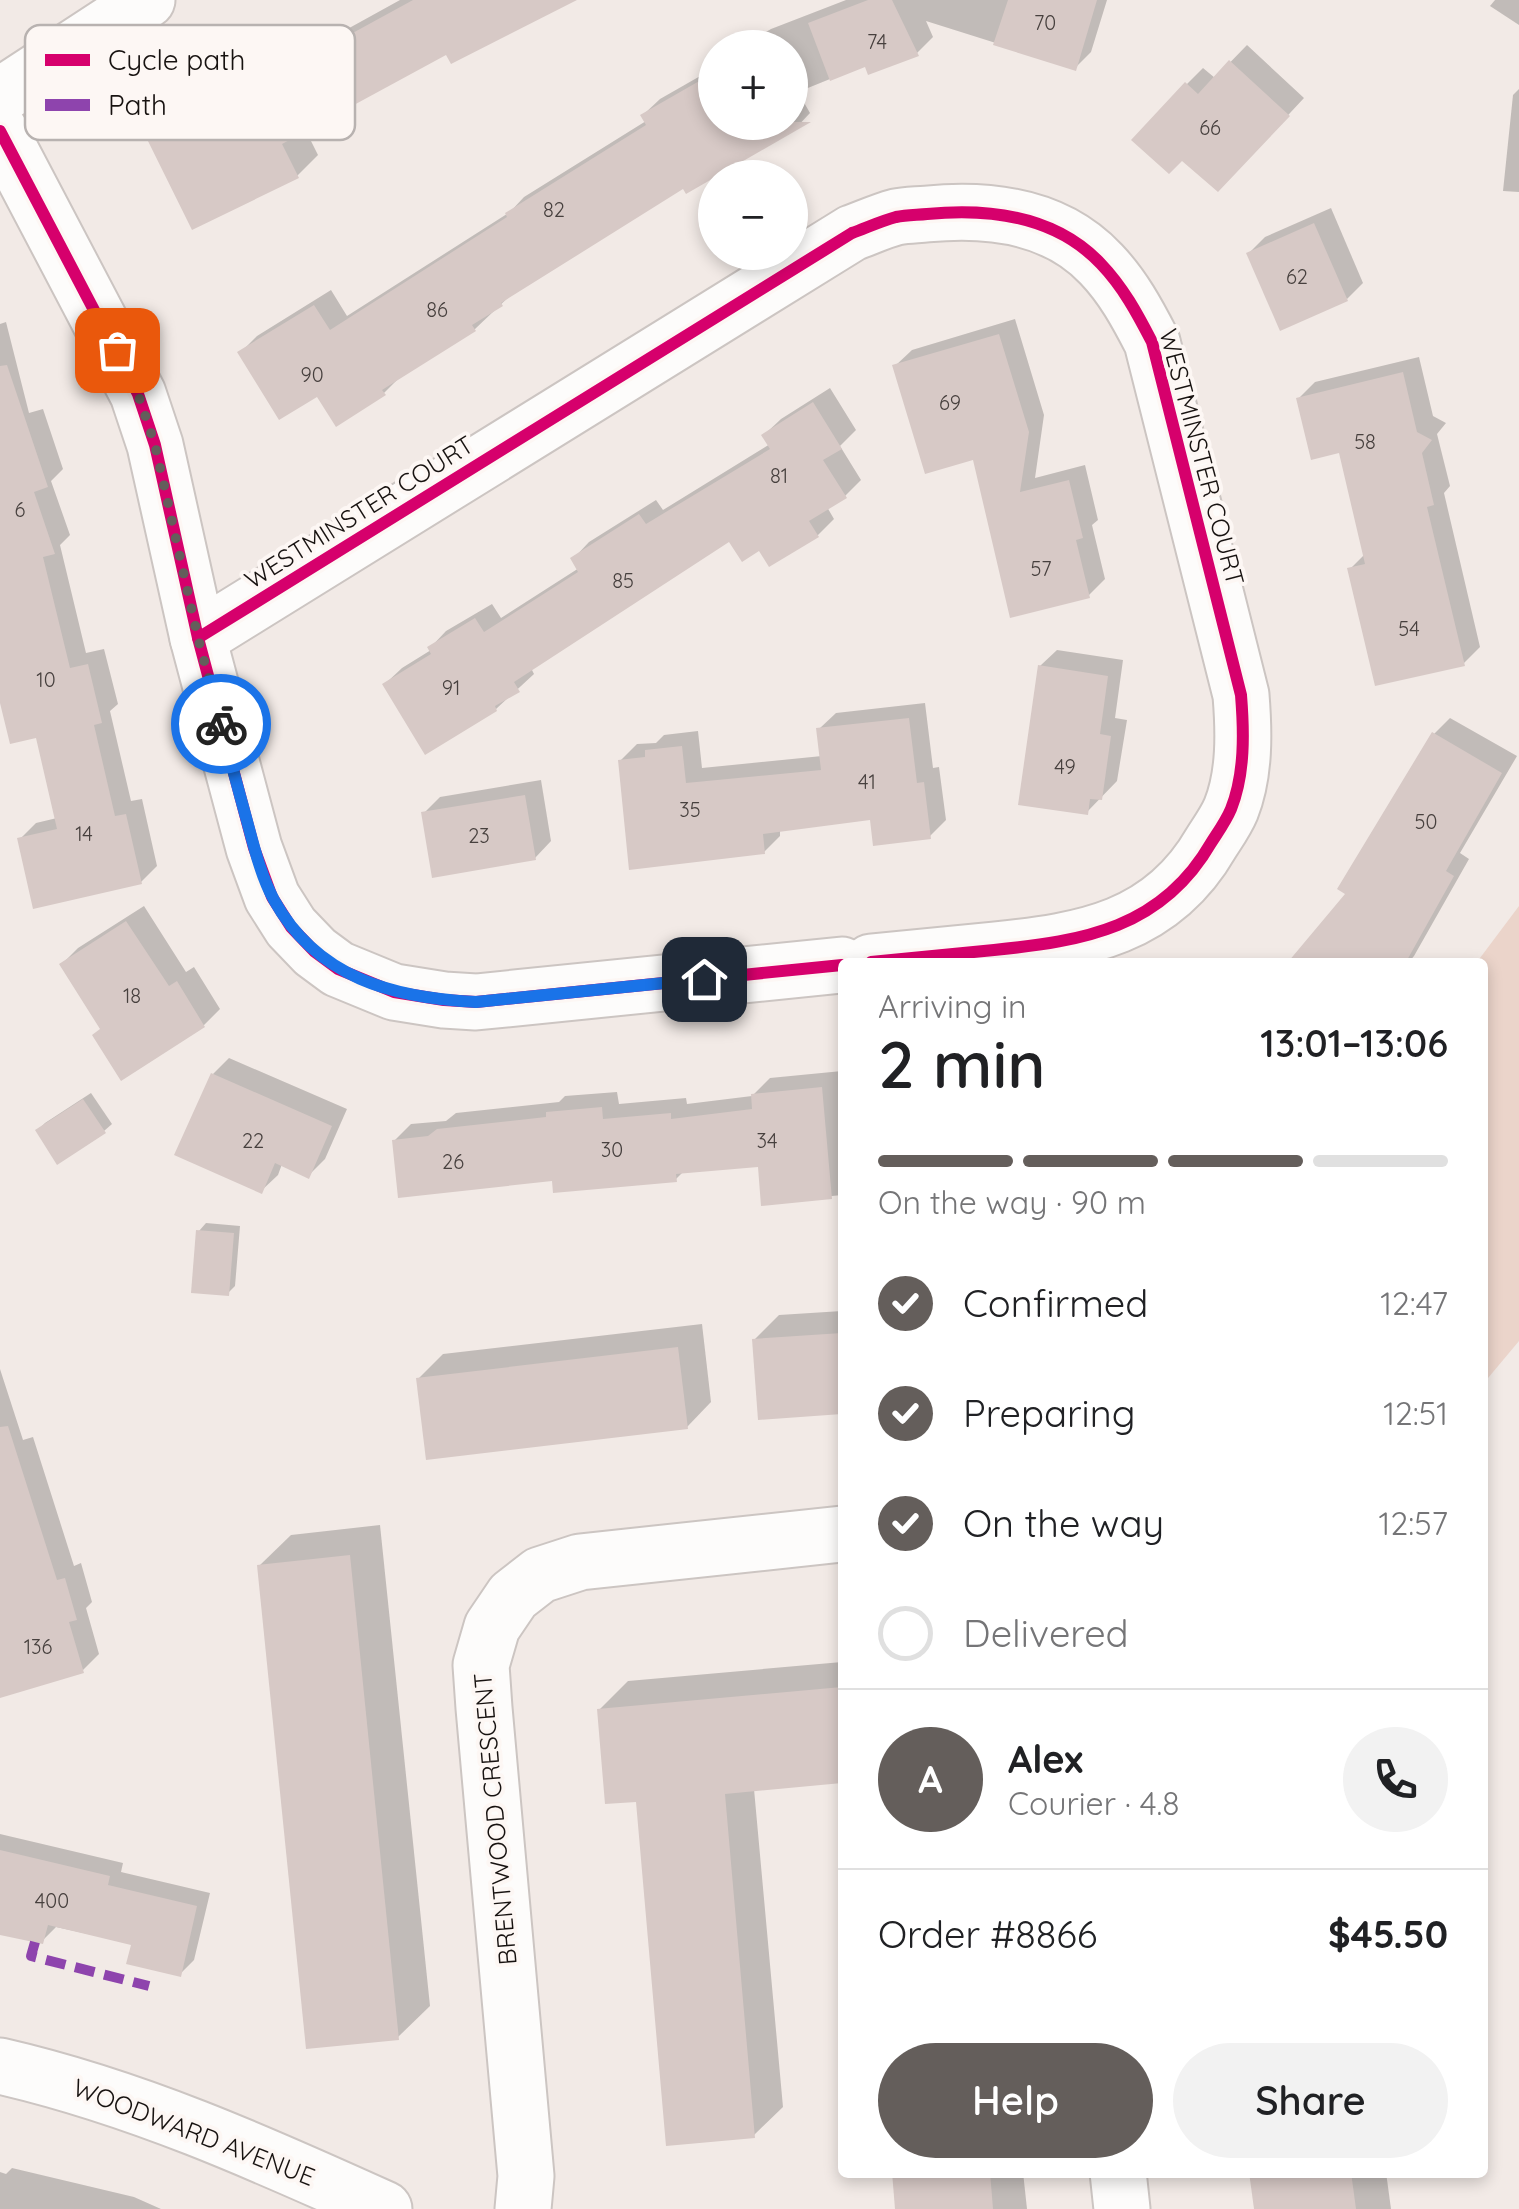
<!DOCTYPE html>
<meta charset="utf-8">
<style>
:root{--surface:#fff;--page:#f2f2f2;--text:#202124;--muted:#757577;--line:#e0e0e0;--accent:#645e5b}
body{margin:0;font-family:Quicksand,sans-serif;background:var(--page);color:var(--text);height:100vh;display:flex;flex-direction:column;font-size:38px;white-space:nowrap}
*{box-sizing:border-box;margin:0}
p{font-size:32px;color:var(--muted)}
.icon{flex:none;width:55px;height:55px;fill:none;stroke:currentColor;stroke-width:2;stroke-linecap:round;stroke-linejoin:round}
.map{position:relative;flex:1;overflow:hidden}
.details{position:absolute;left:838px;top:958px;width:650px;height:1220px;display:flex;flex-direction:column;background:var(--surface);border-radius:10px;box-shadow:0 5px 15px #0003}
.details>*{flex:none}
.fabs{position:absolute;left:698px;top:30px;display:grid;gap:20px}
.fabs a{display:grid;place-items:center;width:110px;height:110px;border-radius:50%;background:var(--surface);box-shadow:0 5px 15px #0003;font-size:50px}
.pin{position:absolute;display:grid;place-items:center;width:85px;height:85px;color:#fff;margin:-42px;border-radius:20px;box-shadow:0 5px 15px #0006}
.courier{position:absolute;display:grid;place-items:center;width:100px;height:100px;margin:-50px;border:8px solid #1a73e8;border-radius:50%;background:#fff;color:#222;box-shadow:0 2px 12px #0007}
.overview em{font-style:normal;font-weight:600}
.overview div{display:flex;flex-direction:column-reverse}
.overview{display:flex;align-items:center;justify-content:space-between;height:170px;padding:0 40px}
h1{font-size:65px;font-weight:600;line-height:75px}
.bar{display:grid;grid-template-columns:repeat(4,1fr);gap:15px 10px;align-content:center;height:120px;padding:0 40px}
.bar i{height:12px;border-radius:8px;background:var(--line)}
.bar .active{background:var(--accent)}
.bar p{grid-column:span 4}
.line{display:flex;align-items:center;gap:25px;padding:0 40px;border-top:2px solid var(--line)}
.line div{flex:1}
.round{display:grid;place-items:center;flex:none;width:105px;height:105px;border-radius:52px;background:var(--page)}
ol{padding:0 40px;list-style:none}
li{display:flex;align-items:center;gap:30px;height:110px}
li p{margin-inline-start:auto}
li .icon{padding:10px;border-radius:50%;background:var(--accent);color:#fff;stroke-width:4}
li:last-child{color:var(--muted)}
li i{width:55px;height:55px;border:5px solid var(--line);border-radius:50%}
.button{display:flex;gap:20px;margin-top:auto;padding:20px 40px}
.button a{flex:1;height:115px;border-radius:60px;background:var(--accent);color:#fff;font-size:40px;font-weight:600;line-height:115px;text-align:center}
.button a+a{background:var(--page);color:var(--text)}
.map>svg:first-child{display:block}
.green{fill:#ebd4ca}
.shadow{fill:#0003}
.building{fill:#d7c9c6}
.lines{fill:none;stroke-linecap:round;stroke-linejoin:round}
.minor-casing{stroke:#ccc5c2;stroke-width:59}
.minor{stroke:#fdfcfb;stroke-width:55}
.quiet{stroke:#8e44ad;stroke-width:10;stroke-dasharray:20 10;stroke-linecap:butt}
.cycleway-casing{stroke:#fdf7f4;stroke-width:19}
.cycleway{stroke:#d6006c;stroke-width:12}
.done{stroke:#645e5b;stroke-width:10;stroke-dasharray:0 18}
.route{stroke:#1a73e8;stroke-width:12}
.labels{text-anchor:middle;stroke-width:8;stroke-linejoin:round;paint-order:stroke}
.number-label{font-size:20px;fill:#47403e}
.street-label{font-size:25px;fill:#171210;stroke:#fdf7f4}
.key{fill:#fdf7f4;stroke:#b8b2b0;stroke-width:2.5}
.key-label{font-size:28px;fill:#171210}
</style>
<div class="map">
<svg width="1519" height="2209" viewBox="0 0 1519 2209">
<rect width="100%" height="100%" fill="#f2eae6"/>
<!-- green -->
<polygon class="green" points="1519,906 1519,1341 1483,1384 1482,962 1477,962"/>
<!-- shadow -->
<g class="shadow">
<polygon points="400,0 571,0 447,52 305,129 318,155 297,176 148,135 169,115 272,63 275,69"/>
<polygon points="846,0 1107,0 1091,52 1075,68 926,21 933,37 917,53 867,64 798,92 810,113 794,130 684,186 514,292 475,329 400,377 384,393 318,393 240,353 257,336 331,290 347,316 510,212 524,197 646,121 643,115 660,99 702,75 715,62 715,122 790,122 790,48 739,48 771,29"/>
<polygon points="1495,0 1519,0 1519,25 1490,6"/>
<polygon points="1247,45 1304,98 1235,172 1182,158 1187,84 1203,68 1215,78"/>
<polygon points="1519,89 1519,192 1503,191 1513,95"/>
<polygon points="1331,208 1363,283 1347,299 1249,253 1265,237"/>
<polygon points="1015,319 1044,415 1035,478 1085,465 1098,520 1092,525 1105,579 1088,596 975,457 895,366 912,350"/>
<polygon points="6,322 29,413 43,409 63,469 51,481 70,535 60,545 86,653 104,649 118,704 110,711 131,801 142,799 157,866 141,882 20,839 36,823 57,818 38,735 0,692 0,324"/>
<polygon points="1419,357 1433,416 1446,423 1437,434 1450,486 1444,493 1480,647 1463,664 1350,569 1365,554 1341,450 1299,398 1315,382"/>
<polygon points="830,388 856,430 840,446 861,480 845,496 827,507 834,519 818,535 760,548 730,538 531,668 534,674 496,709 385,684 402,668 431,650 430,648 446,631 492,604 501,618 579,568 573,559 589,542 656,500 663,510 770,444 764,435 781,419"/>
<polygon points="1057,650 1123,660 1115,718 1127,720 1117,781 1087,812 1040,666"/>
<polygon points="925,703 933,768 939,767 946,820 929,837 872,817 780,829 780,836 764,852 620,761 637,744 656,743 664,735 698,731 702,768 822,756 819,729 836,713"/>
<polygon points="1450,718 1517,756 1460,853 1469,859 1414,956 1409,962 1291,962 1349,893 1434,734"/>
<polygon points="541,780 551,841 535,858 424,813 440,797"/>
<polygon points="144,906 186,972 194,967 220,1009 204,1025 102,1028 62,964 78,948"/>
<polygon points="229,1058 347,1109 325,1159 308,1176 282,1164 278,1175 261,1191 213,1074"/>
<polygon points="842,1071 842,1195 763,1203 760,1165 684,1171 676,1179 554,1178 394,1141 411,1124 446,1121 456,1113 559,1102 565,1096 617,1092 619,1104 686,1098 687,1104 752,1096 770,1078"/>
<polygon points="91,1093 112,1124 104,1131 38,1130 45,1123"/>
<polygon points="206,1223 240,1226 235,1286 228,1293 199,1231"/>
<polygon points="842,1311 842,1411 760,1417 754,1340 779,1315"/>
<polygon points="702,1324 711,1402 687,1427 419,1378 443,1354"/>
<polygon points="0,1369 23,1440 33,1437 74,1566 81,1563 92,1602 86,1608 99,1654 83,1670 0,1695"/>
<polygon points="380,1525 430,2006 398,2037 259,1566 291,1535"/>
<polygon points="842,1662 842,1781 754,1789 783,2107 754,2135 638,1799 599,1710 628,1681"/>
<polygon points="0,1834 123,1863 121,1872 210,1893 194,1960 180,1974 134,1944 56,1927 42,1941 0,1932"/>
<polygon points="12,2168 134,2197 161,2209 0,2209 0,2172 6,2174"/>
<polygon points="894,2172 1023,2172 1027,2209 898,2209"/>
<polygon points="1251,2172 1386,2172 1391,2209 1257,2209"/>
</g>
<!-- building -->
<g class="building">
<polygon points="413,0 577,0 451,64 446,55 282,144 299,178 192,230 145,135 251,82 254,87"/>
<polygon points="868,0 892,0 919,56 868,75 865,67 830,81 808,23"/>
<polygon points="1008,0 1097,0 1076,71 993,45"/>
<polygon points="1229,60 1290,116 1218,192 1182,161 1169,174 1131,140 1185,82 1198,94"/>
<polygon points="715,72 715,122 811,122 686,194 683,189 501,303 503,306 472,325 476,331 382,390 386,395 336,427 317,397 279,420 237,352 314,305 330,330 507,217 505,213 646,125 640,115"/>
<polygon points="1314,223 1348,301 1280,331 1246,253"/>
<polygon points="999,334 1029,432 1020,492 1069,480 1083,538 1076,540 1090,598 1010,618 973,460 925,474 892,365"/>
<polygon points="7,365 48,487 34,492 55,554 43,557 70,668 88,664 102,723 94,725 115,816 126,814 142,884 33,909 17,838 57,829 36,738 10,744 0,703 0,366"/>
<polygon points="1403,372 1417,432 1432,440 1422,453 1434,505 1427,507 1465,666 1375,686 1347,568 1365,564 1339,453 1311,460 1296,398"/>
<polygon points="813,402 842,449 823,460 847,498 809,521 819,537 769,567 759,551 742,562 729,542 514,682 520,692 495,706 497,711 425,755 382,684 431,654 427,647 475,618 484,632 578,572 570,558 639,514 646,524 770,449 761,435"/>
<polygon points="1038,665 1108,676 1100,734 1111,736 1102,800 1090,799 1088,815 1018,805"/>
<polygon points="909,718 917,783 924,782 931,839 873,846 870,820 763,834 765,854 629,870 618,760 645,757 645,750 682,746 686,783 821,770 816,728"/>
<polygon points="1432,732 1502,773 1446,871 1454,876 1406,962 1288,962 1345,894 1337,889"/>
<polygon points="525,795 536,860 432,878 421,812"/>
<polygon points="126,921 169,986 177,981 205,1027 121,1081 92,1035 100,1029 59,964"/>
<polygon points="211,1073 332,1126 309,1179 275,1163 262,1194 174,1155"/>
<polygon points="822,1087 832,1199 761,1206 758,1167 676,1174 677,1182 553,1193 552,1181 398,1198 392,1140 428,1136 437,1129 546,1117 546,1112 602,1107 603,1119 671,1113 671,1119 752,1109 751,1094"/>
<polygon points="83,1099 106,1133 57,1165 35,1130"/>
<polygon points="196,1230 234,1233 229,1296 191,1293"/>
<polygon points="842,1333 842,1414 758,1420 752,1339"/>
<polygon points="678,1347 688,1429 426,1460 416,1378"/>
<polygon points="8,1426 57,1580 65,1578 77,1620 69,1622 84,1673 0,1698 0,1427"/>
<polygon points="350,1555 399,2040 306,2049 257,1565"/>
<polygon points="842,1687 842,1783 725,1794 755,2138 666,2146 636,1802 605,1804 597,1709"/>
<polygon points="0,1850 110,1876 108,1885 197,1906 181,1977 126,1964 131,1945 48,1925 43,1944 0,1935"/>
<polygon points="892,2172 990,2172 993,2209 895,2209"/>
<polygon points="1249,2172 1351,2172 1356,2209 1254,2209"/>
</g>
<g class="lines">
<!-- minor casing -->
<g class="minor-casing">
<g id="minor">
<polyline points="0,96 147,0"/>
<polyline points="0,131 138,394 155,445 198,638 254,848 272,897 291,927 315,952 338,969 394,992 444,1000 476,1002 842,965"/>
<path d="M198,638L852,233C866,228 881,221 896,217C906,215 917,215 927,214C989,208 1056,216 1101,264C1123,287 1137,313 1152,342L1241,695C1244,732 1245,774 1231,809C1226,821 1218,832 1211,843C1162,928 1084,941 994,950C953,954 912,958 871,962"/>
<path d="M0,2066C135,2097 258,2152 384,2209"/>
<polyline points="1118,2172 1122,2209"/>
<polyline points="523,2209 526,2176 484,1708 481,1665 492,1627 513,1596 540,1575 580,1562 842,1534"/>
</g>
</g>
<!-- minor -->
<use href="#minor" class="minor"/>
<!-- quiet -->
<polyline class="quiet" points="35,1942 31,1956 149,1986"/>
<!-- cycleway casing -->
<g class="cycleway-casing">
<g id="cycleway">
<polyline points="0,131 138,394 155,445 198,638 254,848 272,897 291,927 315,952 338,969 394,992 444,1000 476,1002 842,965"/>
<path d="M198,638L852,233C866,228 881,221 896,217C906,215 917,215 927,214C989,208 1056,216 1101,264C1123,287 1137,313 1152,342L1241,695C1244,732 1245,774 1231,809C1226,821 1218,832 1211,843C1162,928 1084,941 994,950C953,954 912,958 871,962"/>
</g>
</g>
<!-- cycleway -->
<use href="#cycleway" class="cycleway"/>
</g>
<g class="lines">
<!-- done -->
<polyline class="done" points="117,350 138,394 155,445 198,638 221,724"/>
<!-- route -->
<path class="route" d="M221,724C229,756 238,788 247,821C254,847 261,876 274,900C317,978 393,998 476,1002L704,979"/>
</g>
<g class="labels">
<!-- number labels -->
<g class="number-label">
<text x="1045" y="30">70</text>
<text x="877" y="49">74</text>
<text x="1210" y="135">66</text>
<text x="554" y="217">82</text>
<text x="1297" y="284">62</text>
<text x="437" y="317">86</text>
<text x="312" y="382">90</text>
<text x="950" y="410">69</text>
<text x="1365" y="449">58</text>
<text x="779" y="483">81</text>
<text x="20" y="517">6</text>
<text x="1041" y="576">57</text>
<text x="623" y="588">85</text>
<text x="1409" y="636">54</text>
<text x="46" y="687">10</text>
<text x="451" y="695">91</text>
<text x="1065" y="774">49</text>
<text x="867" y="789">41</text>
<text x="690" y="817">35</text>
<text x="1426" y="829">50</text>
<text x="84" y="841">14</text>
<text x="479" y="843">23</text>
<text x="132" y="1003">18</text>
<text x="253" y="1148">22</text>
<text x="767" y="1148">34</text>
<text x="612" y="1157">30</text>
<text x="453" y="1169">26</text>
<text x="38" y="1654">136</text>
<text x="52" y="1908">400</text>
</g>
<!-- street labels -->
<g class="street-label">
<text transform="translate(1202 457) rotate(75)" y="9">WESTMINSTER COURT</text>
<text transform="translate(359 512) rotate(-32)" y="9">WESTMINSTER COURT</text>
<text transform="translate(495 1819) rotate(-95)" y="9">BRENTWOOD CRESCENT</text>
<text transform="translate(194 2132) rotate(21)" y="9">WOODWARD AVENUE</text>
</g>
</g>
<!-- legend -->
<rect x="25" y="25" width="330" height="115" rx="15" class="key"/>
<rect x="45" y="54" width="45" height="12" fill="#d6006c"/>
<rect x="45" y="99" width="45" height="12" fill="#8e44ad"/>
<g class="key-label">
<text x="108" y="70">Cycle path</text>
<text x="108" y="115">Path</text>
</g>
</svg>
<div class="fabs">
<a>+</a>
<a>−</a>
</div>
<div class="pin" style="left:117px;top:350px;background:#ea580c"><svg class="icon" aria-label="bag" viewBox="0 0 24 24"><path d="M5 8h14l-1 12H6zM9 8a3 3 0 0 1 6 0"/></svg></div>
<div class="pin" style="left:704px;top:979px;background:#1f2937"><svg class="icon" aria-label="home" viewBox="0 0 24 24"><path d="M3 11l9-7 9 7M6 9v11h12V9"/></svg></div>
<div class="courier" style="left:221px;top:724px"><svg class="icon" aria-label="bike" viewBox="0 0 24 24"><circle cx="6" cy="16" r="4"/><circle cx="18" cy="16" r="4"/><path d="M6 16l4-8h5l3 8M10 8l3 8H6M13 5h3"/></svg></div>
<section class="details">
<div class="overview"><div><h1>2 min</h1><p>Arriving in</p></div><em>13:01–13:06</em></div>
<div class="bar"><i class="active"></i><i class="active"></i><i class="active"></i><i></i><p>On the way · 90 m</p></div>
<ol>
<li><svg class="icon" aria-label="check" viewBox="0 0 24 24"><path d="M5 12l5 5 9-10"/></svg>Confirmed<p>12:47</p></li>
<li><svg class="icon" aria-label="check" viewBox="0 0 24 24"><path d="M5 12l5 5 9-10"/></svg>Preparing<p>12:51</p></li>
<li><svg class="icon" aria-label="check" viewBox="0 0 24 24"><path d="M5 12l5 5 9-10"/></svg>On the way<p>12:57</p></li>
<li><i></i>Delivered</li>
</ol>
<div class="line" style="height:180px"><b class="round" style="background:var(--accent);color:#fff">A</b><div><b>Alex</b><p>Courier · 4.8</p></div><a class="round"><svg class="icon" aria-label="phone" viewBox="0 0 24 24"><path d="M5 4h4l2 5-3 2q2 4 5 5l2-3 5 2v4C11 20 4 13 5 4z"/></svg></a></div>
<div class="line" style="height:130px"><div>Order #8866</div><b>$45.50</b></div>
<div class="button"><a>Help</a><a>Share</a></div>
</section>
</div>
